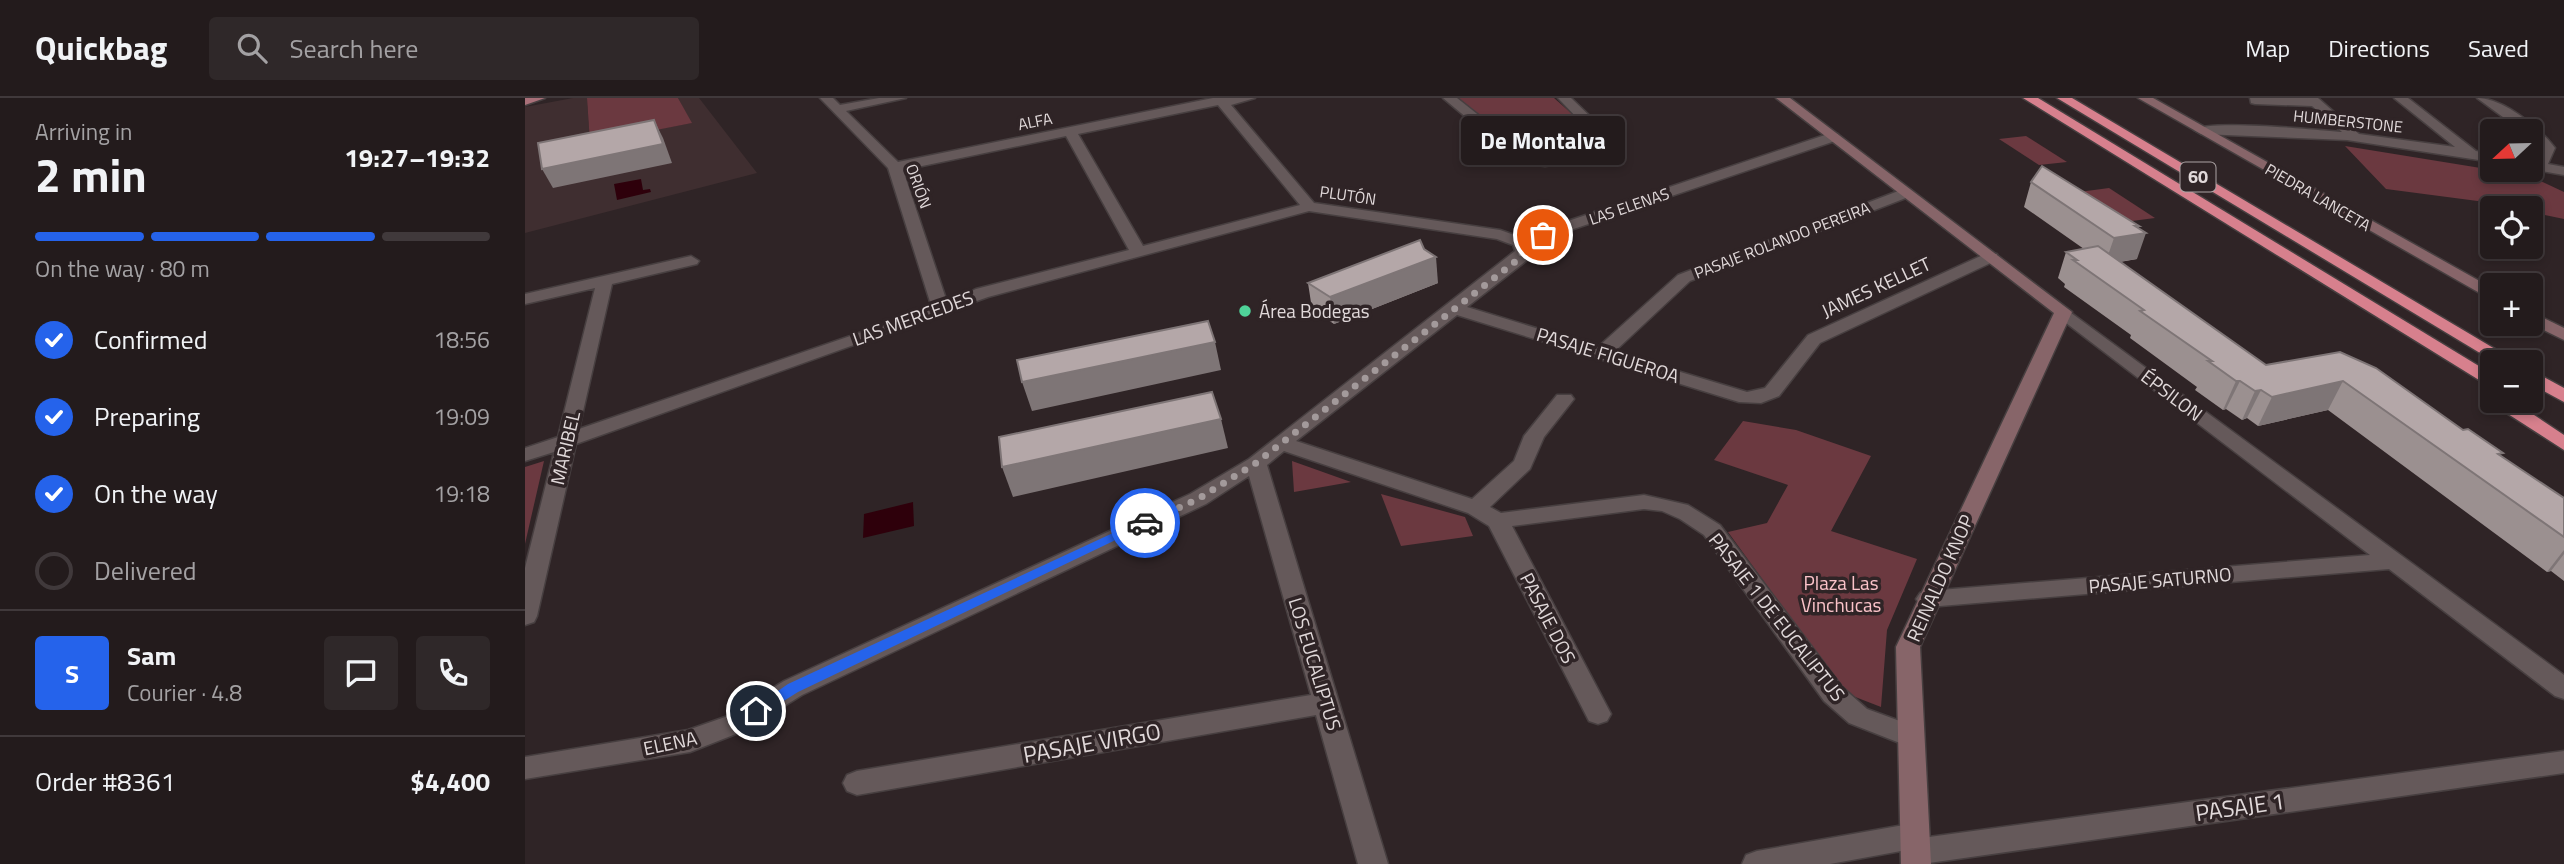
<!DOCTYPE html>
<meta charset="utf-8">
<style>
:root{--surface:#231b1c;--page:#2f2829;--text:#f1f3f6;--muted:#a3a1a3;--line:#40393b;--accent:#2563eb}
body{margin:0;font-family:"Titillium Web",sans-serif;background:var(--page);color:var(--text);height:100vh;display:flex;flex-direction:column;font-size:26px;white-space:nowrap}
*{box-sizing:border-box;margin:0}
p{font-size:23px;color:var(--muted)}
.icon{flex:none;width:38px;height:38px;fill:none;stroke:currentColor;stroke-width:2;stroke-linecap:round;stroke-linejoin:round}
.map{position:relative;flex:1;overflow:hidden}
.drawer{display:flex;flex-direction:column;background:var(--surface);width:525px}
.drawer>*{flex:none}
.needle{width:46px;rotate:248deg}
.buttons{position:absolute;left:1955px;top:21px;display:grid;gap:14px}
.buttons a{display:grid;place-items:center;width:63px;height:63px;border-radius:7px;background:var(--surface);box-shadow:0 4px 10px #0003,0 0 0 2px var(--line);font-size:35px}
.pin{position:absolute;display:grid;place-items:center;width:60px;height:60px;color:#fff;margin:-30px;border:4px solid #fff;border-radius:50%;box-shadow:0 2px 7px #0007}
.courier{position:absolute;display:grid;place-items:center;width:70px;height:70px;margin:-35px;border:5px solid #2563eb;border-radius:50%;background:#fff;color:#222;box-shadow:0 2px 9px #0007}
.bubble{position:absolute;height:49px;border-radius:7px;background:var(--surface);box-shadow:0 4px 10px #0003,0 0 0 2px var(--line);font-size:23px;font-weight:700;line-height:49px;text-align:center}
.overview em{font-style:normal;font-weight:700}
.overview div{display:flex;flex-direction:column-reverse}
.overview{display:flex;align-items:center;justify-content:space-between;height:119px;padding:0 35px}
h1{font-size:46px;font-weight:700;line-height:52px}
.bar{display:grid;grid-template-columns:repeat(4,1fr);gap:10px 7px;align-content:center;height:84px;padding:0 35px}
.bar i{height:9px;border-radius:5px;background:var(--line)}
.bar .active{background:var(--accent)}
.bar p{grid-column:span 4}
.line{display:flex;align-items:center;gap:18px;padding:0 35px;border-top:2px solid var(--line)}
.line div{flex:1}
.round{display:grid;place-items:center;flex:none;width:74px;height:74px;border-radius:7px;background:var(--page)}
ol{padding:0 35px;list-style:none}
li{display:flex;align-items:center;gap:21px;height:77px}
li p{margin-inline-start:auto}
li .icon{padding:7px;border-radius:50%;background:var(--accent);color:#fff;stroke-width:4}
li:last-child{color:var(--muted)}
li i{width:38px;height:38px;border:4px solid var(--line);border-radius:50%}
header{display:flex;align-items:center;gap:42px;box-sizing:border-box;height:98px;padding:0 35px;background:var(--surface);border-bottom:2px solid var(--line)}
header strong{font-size:33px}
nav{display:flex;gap:38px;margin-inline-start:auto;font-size:24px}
.search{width:490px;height:63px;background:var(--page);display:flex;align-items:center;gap:18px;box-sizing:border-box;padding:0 24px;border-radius:7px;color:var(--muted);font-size:26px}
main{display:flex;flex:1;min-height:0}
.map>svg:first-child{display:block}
.built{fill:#3f2e30}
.green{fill:#6b3940}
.water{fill:#2e000b}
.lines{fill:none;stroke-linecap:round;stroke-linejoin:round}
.street-casing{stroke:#473f40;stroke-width:3}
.secondary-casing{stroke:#473f40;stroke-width:3}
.primary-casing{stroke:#473f40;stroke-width:3}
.highway-casing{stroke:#473f40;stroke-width:3}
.street{fill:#65595a;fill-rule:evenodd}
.secondary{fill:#876569;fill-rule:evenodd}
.primary{fill:#a97079;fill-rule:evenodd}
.highway{fill:#d7808d;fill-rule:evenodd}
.wall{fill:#9b9090}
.shaded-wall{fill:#7e7576}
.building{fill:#b4a7a8;stroke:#7e7576;stroke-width:2}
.route{fill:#2563eb}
.done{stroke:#a39a9b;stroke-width:7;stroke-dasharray:0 12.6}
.poi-dot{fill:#4fd399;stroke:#2f2426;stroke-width:2.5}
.labels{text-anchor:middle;stroke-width:7;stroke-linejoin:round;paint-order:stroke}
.far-street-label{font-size:16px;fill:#e1d9da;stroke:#2f2426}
.shield{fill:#2f2426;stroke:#aca3a4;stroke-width:2}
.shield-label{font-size:18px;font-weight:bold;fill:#e1d9da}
.street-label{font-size:19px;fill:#e1d9da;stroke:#2f2426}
.poi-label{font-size:19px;fill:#e1d9da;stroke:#2f2426;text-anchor:start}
.park-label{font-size:19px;fill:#fbc3c9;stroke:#2f2426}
.near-street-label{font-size:23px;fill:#e1d9da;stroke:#2f2426}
</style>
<header>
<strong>Quickbag</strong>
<div class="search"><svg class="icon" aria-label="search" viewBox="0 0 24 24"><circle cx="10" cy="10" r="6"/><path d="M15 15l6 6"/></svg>Search here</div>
<nav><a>Map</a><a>Directions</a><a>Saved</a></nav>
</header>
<main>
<section class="drawer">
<div class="overview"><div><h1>2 min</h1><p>Arriving in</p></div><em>19:27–19:32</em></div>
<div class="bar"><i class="active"></i><i class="active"></i><i class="active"></i><i></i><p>On the way · 80 m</p></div>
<ol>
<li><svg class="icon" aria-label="check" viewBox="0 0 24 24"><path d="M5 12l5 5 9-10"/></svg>Confirmed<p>18:56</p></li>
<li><svg class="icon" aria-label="check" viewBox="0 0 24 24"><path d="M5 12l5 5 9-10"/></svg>Preparing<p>19:09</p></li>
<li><svg class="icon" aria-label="check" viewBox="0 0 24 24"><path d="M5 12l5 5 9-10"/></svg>On the way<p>19:18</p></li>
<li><i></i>Delivered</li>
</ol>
<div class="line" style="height:126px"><b class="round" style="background:var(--accent);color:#fff">S</b><div><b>Sam</b><p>Courier · 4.8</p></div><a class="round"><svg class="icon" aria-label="chat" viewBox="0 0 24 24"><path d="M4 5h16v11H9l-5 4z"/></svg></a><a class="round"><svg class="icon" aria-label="phone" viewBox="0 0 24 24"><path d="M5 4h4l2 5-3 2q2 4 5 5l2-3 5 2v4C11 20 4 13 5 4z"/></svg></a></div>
<div class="line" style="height:91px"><div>Order #8361</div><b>$4,400</b></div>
</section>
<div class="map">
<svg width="2039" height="766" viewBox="0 0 2039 766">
<rect width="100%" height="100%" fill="#2f2426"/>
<!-- built -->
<polygon class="built" points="48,0 62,0 65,44 166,25 153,0 174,0 232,75 0,135 0,9"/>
<!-- green -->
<g class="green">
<polygon points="62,0 153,0 167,25 65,45"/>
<polygon points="933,0 1029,0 1080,45 1075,51 1018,60 1002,57"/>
<polygon points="1501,38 1542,64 1514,67 1474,41"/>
<polygon points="1820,48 2005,78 2039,94 2039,121 2006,114 2006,110 1861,91"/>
<polygon points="1584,90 1630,120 1599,124 1554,94"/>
<polygon points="1218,323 1271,332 1346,358 1306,433 1392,461 1362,532 1356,609 1320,595 1203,434 1242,425 1263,387 1189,362"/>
<polygon points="19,363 0,446 0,369"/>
<polygon points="767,363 826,384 769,394"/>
<polygon points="856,396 940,419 948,438 876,448"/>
</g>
<!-- water -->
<g class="water">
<polygon points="116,81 118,92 125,91 126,94 92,102 89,86"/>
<polygon points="388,404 389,428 338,440 339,416"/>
</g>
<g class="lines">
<!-- street casing -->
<g class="street-casing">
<g id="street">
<path d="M295,0H308L315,7L354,0H381L321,13L373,64L688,0H730L706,7L789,105L975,132L995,139L1303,36H1313V42L1004,146L1006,153L1001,163L942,209L1073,249L1153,177L1376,92H1386V98L1165,183L1089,254L1222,294L1240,290L1283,237L1460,156H1472V162L1295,245L1254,298L1236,305L1214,304L932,217L771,343L947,401L989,363L999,338L1032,297H1046L1049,301L1019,339L1005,371L965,409L976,415L1119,397L1163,407L1195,427L1317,589L1342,611L1394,630L1398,638L1394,646L1385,649L1324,625L1299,603L1179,437L1155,421L1137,413L1119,411L987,428L1086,616L1082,623L1073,626L1064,623L964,428L943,415L759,353L742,367L863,766H833L791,617L332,697L322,693L318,685L322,677L332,673L786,597L724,378L681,406L277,597L221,632L165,654L0,681V659L163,632L203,618L259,583L665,396L724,361L990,153L988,147L972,141L784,113L463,199L51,346L12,518L9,524L0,527V470L29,354L0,363V350L33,339L70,190L0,206V196L166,158L174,163L172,166L87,186L54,331L407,210L363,70ZM693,7L775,107L618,148L553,36ZM541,38L604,152L451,191L422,204L378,72Z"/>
<path d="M918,0H932L1005,58C1030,61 1056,57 1079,48L1033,0H1046L1094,46L1090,54L1065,62L1020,68L996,65Z"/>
<path d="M1725,0H1793L1834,36L1930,49L1869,0H1883L1951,53L1967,56V64L1822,42L1676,36L1669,32C1683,21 1794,32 1817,34L1787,8L1730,6L1726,5Z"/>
<path d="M1952,0C1978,0 2014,29 2030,50L2023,66L2039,69V77L2006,71V63L2010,64L2016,50L2006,39V33H1997Z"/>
<polygon points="1538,209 2039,577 2039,601 2030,598 1864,471 1403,509 1395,507 1391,501 1395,495 1403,493 1845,457 1532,218 1529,214 1532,210"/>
<polygon points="2039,653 2039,675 1397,766 1380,763 1376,753 1305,766 1217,766 1221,757 1232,753 1390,725 1400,729 1404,739"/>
</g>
</g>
<!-- secondary casing -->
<g class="secondary-casing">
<g id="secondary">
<polygon points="1251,0 1265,0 1547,214 1395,549 1406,766 1376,766 1371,549 1529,215"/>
<polygon points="1613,0 1628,0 1967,190 1967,202"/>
<polygon points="2006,214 2039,230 2039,242 2006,226"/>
</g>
</g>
<!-- primary casing -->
<g class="primary-casing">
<polygon id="primary" points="0,0 20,0 0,7"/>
</g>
<!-- highway casing -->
<g class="highway-casing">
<g id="highway">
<polygon points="1498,0 1513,0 1967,276 1967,290"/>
<polygon points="1532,0 1547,0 1992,264 1970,264"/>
<polygon points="2006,272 2039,290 2039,304 2006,286"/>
<polygon points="1967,302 1988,303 2039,337 2039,352 1969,307"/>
</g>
</g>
<!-- street -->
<use href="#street" class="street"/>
<!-- secondary -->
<use href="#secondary" class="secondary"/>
<!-- primary -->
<use href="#primary" class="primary"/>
<!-- highway -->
<use href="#highway" class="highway"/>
</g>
<!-- wall -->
<g class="wall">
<polygon points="1506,84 1613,130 1612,161 1595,164 1741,267 1815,254 1938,332 2039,400 2039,483 2026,473 2022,474 1803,312 1733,328 1722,320 1717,322 1701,311 1698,312 1670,292 1672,289 1605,240 1606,237 1539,189 1540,186 1533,180 1541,154 1559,151 1499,109"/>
<polygon points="783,185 913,185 809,226 787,211"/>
</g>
<!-- shaded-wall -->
<g class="shaded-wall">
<polygon points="129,22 138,40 147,65 28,90 17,71"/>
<polygon points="1610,128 1614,128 1611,137 1621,135 1612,161 1580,166 1589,140"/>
<polygon points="911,159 913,185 809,226 805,199"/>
<polygon points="690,244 696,272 507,313 497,284"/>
<polygon points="1711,283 1715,283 1701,311 1698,312"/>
<polygon points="1818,283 1803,312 1733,328 1747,299"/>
<polygon points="1736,292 1722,320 1717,322 1730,293"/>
<polygon points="696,321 703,350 488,399 477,369"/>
<polygon points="2039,452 2039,456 2026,473 2022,474"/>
</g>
<!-- building -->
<g class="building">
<polygon points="129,22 138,46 17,71 13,45"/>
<polygon points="1517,68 1614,128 1610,128 1621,135 1589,140 1506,84"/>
<polygon points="895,142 899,151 911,159 805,199 783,185"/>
<polygon points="1573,148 1741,267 1815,254 1851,270 1938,332 1943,331 1978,355 1973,356 2039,400 2039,439 1818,283 1747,299 1736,292 1730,293 1715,283 1711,283 1683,263 1687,263 1615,213 1619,212 1548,162 1552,162 1541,154"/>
<polygon points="683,223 690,244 497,284 492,262"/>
<polygon points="687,294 696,321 477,369 474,339"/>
</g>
<!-- route -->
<polygon class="route" points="616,422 626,425 273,594 236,617 231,619 224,613 263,586"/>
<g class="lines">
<!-- done -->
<polyline class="done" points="620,425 673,401 731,365 995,160 998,152 995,145 1018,137"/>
</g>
<!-- markers -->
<circle class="poi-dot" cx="720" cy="213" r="7"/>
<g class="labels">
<!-- far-street labels -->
<g class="far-street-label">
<text transform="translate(510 23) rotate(-11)" y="6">ALFA</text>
<text transform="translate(1823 23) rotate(6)" y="6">HUMBERSTONE</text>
<text transform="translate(394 88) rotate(70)" y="6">ORIÓN</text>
<text transform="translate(823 97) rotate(8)" y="6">PLUTÓN</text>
<text transform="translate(1793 99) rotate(30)" y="6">PIEDRA LANCETA</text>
<text transform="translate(1104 108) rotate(-19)" y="6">LAS ELENAS</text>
<text transform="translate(1257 142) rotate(-21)" y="6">PASAJE ROLANDO PEREIRA</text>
</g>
<!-- shield labels -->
<rect class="shield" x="1655.5" y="64.5" width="35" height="29" rx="5"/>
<g class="shield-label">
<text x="1673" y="85">60</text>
</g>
<!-- street labels -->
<g class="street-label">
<text transform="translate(1351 189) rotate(-25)" y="7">JAMES KELLET</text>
<text transform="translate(388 220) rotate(-20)" y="7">LAS MERCEDES</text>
<text transform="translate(1083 257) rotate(17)" y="7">PASAJE FIGUEROA</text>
<text transform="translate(1647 297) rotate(37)" y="7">ÉPSILON</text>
<text transform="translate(40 350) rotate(-77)" y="7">MARIBEL</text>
<text transform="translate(1415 480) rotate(-66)" y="7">REINALDO KNOP</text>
<text transform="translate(1635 482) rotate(-5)" y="7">PASAJE SATURNO</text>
<text transform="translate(1252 519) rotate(52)" y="7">PASAJE 1 DE EUCALIPTUS</text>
<text transform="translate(1023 520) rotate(63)" y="7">PASAJE DOS</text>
<text transform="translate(790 566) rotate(73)" y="7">LOS EUCALIPTUS</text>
<text transform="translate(145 645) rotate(-12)" y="7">ELENA</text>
</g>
<!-- poi labels -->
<g class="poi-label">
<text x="734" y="220">Área Bodegas</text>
</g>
<!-- park labels -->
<g class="park-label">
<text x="1316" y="492">Plaza Las<tspan x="1316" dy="22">Vinchucas</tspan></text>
</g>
<!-- near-street labels -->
<g class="near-street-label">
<text transform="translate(567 645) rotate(-10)" y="8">PASAJE VIRGO</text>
<text transform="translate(1715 709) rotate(-8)" y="8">PASAJE 1</text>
</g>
</g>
</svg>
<div class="buttons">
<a><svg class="needle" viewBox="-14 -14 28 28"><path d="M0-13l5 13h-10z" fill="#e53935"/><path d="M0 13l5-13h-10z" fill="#a3a1a3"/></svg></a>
<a><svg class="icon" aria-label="locate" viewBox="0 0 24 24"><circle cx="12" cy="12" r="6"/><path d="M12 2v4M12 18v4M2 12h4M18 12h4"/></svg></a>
<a>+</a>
<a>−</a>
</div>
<div class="pin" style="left:1018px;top:137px;background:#ea580c"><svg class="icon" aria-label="bag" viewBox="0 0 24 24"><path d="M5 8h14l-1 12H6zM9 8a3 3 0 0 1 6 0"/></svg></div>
<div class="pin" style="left:231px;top:613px;background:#1f2937"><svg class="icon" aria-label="home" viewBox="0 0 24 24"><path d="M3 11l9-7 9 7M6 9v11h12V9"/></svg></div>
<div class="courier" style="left:620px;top:425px"><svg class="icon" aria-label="car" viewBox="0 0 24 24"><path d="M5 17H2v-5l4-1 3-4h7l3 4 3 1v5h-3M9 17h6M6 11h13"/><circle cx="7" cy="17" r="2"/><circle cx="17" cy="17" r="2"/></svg></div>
<div class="bubble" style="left:936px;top:18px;width:164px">De Montalva</div>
</div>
</main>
